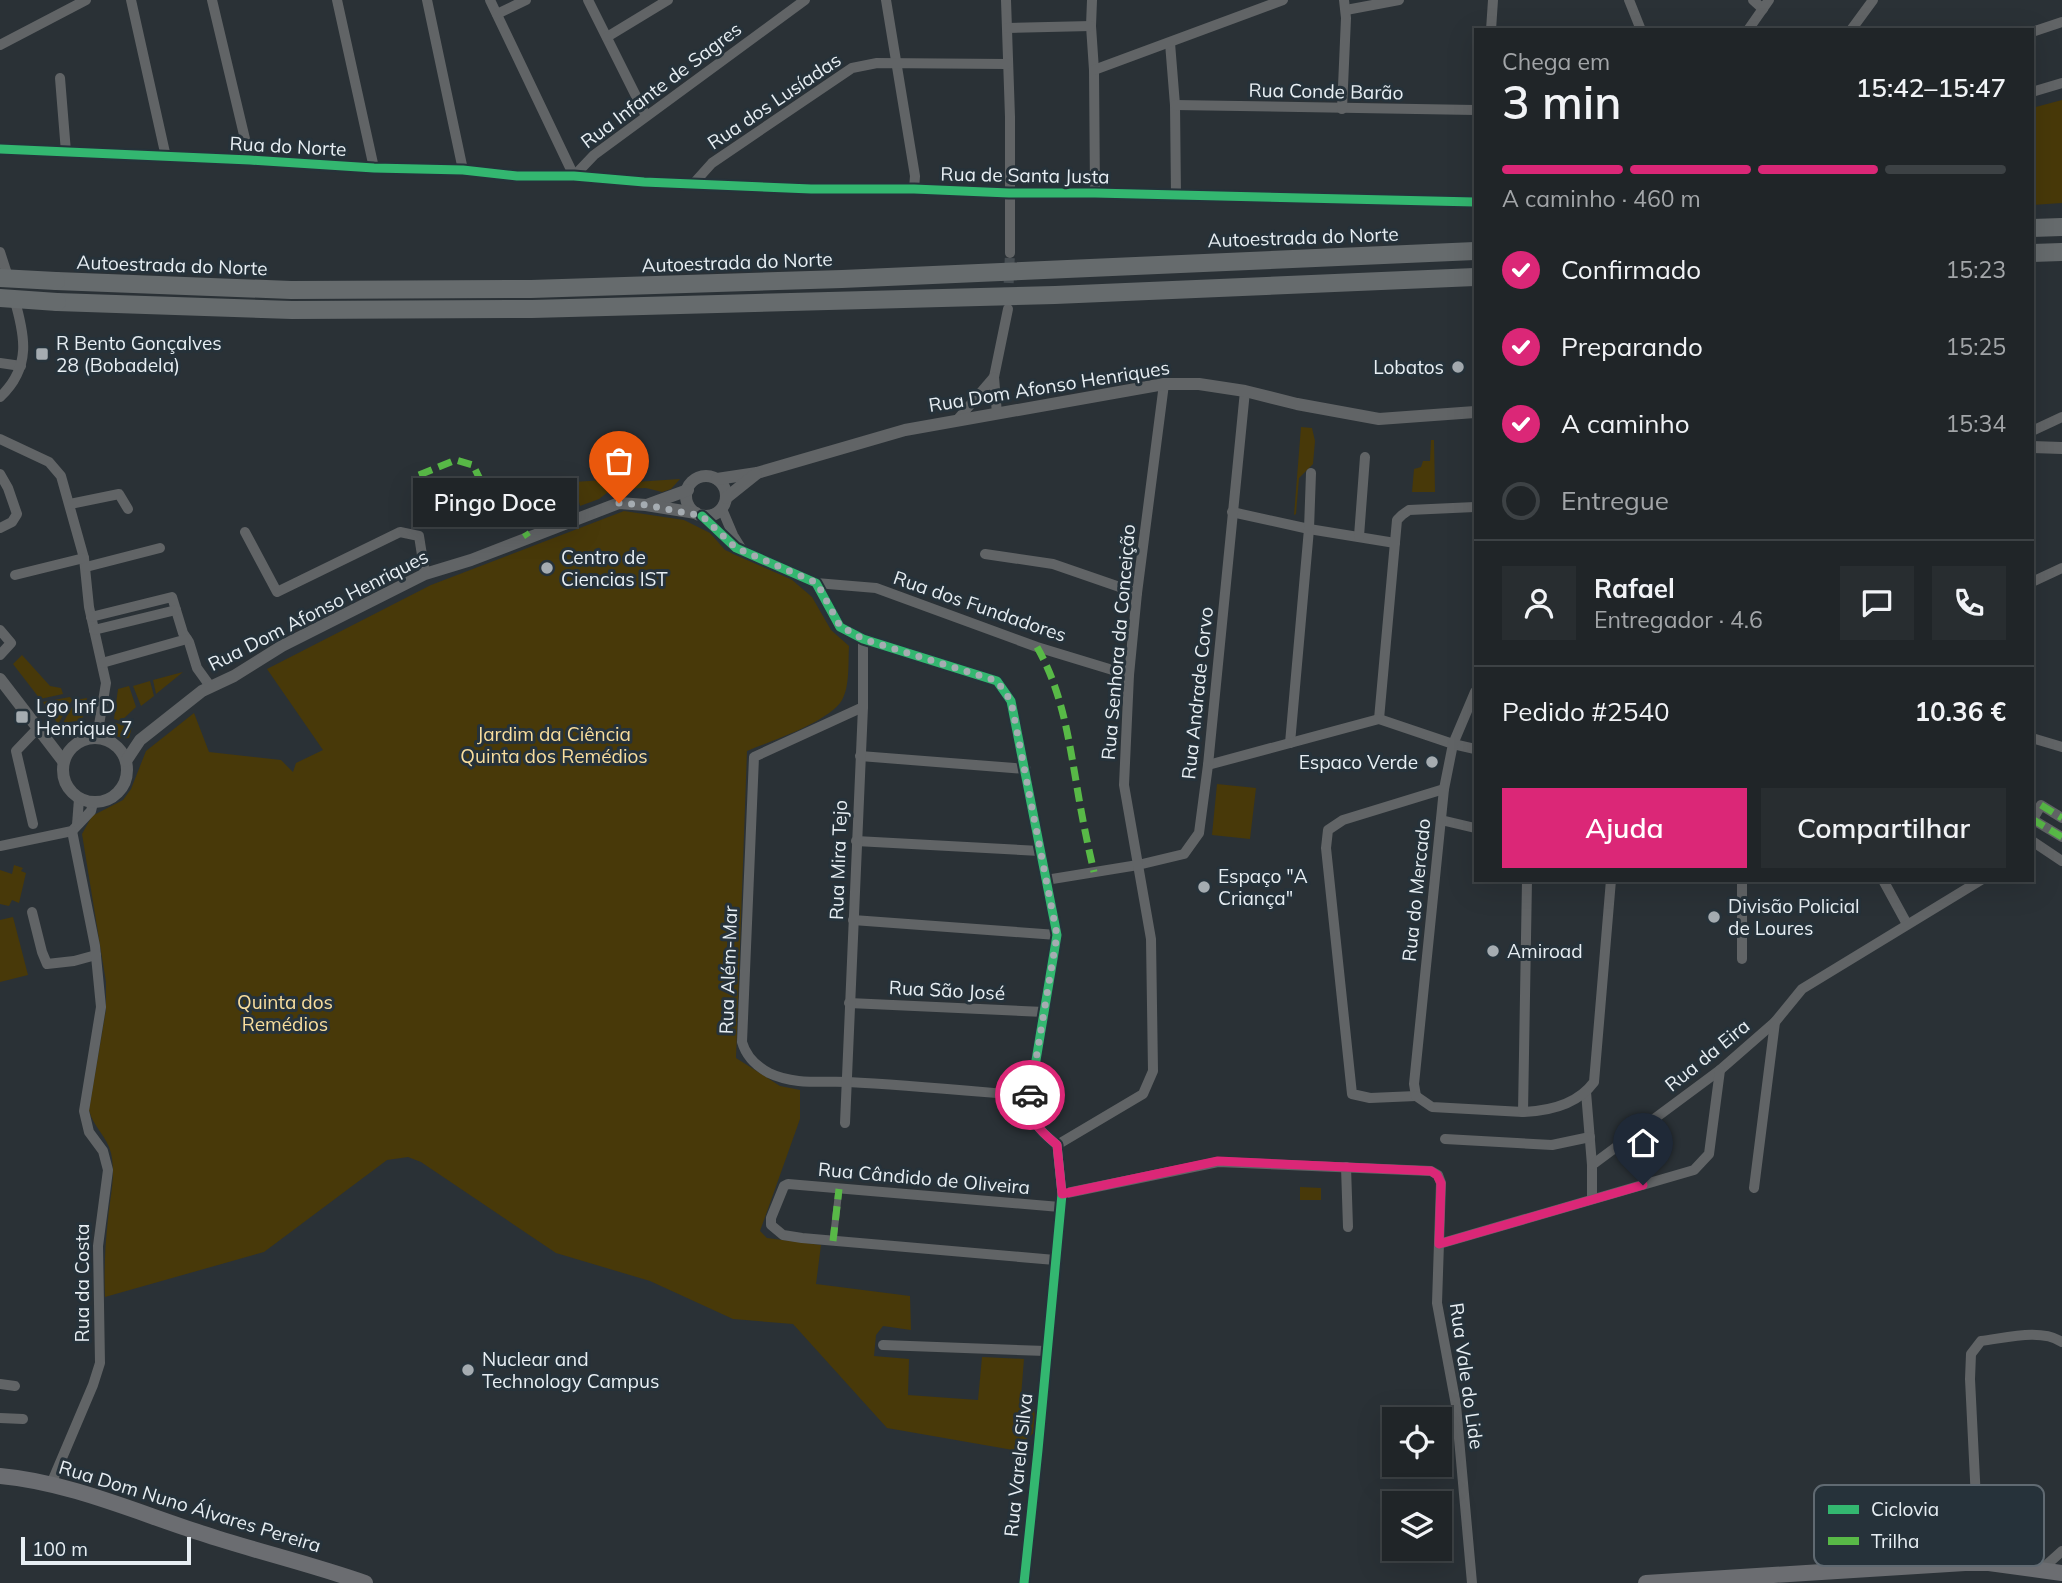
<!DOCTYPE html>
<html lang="pt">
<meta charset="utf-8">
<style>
:root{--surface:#202528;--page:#282d30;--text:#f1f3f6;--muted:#a2a5a8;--line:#3d4245;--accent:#db2777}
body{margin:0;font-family:Mulish,sans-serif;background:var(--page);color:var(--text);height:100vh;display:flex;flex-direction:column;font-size:26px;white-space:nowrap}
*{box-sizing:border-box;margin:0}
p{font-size:23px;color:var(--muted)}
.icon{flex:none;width:38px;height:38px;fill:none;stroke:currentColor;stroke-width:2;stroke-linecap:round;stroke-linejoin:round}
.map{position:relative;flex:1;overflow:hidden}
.panel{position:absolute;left:1474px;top:28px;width:560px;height:854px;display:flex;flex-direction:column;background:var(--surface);border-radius:0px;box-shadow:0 7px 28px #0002,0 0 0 2px var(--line)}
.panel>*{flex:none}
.buttons{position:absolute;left:1382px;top:1407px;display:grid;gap:14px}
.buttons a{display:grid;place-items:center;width:70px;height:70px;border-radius:0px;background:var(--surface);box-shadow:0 7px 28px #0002,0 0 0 2px var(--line);font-size:35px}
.scale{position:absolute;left:21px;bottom:18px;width:170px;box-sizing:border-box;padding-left:7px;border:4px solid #e7eef3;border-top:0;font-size:19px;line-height:24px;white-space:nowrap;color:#e7eef3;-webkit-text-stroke:5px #26323a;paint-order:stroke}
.pin{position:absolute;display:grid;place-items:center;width:60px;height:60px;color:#fff;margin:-72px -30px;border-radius:50% 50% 50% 0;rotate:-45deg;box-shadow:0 0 7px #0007}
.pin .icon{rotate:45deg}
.courier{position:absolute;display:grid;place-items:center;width:70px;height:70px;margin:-35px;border:5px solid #db2777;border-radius:50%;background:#fff;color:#222;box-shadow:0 2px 9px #0007}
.bubble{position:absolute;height:49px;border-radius:0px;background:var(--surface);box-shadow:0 7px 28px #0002,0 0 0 2px var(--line);font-size:23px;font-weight:600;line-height:49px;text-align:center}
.summary em{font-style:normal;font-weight:600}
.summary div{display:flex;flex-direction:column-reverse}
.summary{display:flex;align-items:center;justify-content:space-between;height:119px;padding:0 28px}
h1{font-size:46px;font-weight:600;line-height:52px}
.bar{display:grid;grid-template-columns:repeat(4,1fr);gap:10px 7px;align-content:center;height:84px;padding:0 28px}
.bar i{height:9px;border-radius:5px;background:var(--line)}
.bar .on{background:var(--accent)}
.bar p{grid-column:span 4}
.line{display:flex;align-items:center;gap:18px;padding:0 28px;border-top:2px solid var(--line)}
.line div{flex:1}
.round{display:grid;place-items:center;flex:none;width:74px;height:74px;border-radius:0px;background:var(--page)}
ol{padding:0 28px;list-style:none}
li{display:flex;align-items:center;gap:21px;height:77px}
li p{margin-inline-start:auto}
li .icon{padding:7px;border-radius:50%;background:var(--accent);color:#fff;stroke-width:4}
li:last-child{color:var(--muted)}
li i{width:38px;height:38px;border:4px solid var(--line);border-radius:50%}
.primary-button{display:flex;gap:14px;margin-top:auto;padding:14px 28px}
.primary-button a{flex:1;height:80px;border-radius:0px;background:var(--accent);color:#fff;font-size:28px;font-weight:600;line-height:80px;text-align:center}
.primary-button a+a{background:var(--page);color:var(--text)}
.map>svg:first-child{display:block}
.green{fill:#483909}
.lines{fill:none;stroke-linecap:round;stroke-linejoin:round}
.minor-tunnel{stroke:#464d52;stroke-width:10;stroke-dasharray:10 5;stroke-linecap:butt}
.pedestrian{stroke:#616466;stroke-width:7}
.minor{stroke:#616466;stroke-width:10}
.tertiary{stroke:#616466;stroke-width:12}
.primary{stroke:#6b6d71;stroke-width:16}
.motorway{stroke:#666b6d;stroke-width:18}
.motorway-bridge{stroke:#666b6d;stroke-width:18}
.quiet{stroke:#58b947;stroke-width:7;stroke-dasharray:14 7;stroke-linecap:butt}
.cycleway-casing{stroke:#26323a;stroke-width:13}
.cycleway{stroke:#33b770;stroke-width:9}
.done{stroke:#a5acb1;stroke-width:7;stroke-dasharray:0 12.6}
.route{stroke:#db2777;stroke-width:9}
.poi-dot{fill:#a5acb1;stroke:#26323a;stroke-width:2.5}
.labels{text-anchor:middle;stroke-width:6;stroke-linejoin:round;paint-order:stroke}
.street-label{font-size:19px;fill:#e7eef3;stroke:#26323a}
.poi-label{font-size:19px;fill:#e7eef3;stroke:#26323a;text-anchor:start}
.park-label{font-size:19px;fill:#f8dd9d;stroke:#26323a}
.key{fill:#26323a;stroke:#606a72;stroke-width:2}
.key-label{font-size:19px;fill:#e7eef3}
</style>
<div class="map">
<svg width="2062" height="1583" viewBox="0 0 2062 1583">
<rect width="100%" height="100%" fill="#2a3136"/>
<!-- green -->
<g class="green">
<polygon points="2062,100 2062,203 2032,205 2032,108"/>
<polygon points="1301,427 1312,428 1315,441 1313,464 1299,478 1296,514 1294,515"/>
<polygon points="1431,440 1434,440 1435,492 1412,492 1414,469 1421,467 1423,461 1430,461"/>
<polygon points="619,479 619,483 680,479 671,489 662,492 646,488 612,489 599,499 580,506 574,482"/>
<path d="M624,511L684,520L710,533L725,550L791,579L812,597L831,630L849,646C848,662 850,686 842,700C829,722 771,741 747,751L736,1058L780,1086L800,1090V1119L760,1231L767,1238L821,1245L816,1284L910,1296L911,1330L883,1326L876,1335L874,1356L909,1359L908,1395L978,1400L982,1357L1024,1359L1021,1397L1034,1409L1037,1430L1013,1450L887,1428L793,1324L733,1319L650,1281L556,1253L421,1162L408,1157L387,1160L264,1252L105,1297C104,1271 105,1245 108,1219C110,1197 116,1176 111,1153C107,1136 93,1127 89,1110L106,1010V982L82,834L92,816L123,800L131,789L146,751L194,713L209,752L281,760L293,772L296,763L323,750L267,669L431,585Z"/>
<polygon points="22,655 50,686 61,688 63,694 40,699 13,664"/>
<polygon points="183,672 156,694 153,680"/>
<polygon points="150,681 154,696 141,706 133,686"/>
<polygon points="129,686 136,707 121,721 114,719 118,689"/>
<polygon points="70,697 72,700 58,724 43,702"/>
<polygon points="87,698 82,720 63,723 76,700"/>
<path d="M110,722L132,727L129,738C119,739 114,736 109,727Z"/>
<path d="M90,723L92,730C78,735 66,742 54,731L58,728Z"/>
<polygon points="1217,784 1256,788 1250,839 1212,835"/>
<polygon points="14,865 23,868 21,871 26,873 19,903 12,900 9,906 0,904 0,870 12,874"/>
<polygon points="13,917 28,975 0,982 0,920"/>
<polygon points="1300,1187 1321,1188 1321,1200 1300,1200"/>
</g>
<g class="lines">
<!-- minor-tunnel -->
<polyline class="minor-tunnel" points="1008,298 1010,253"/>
<!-- pedestrian -->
<polyline class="pedestrian" points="833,1241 839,1189"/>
<!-- minor -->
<g class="minor">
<polyline points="131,0 166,157"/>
<polyline points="212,0 250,160"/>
<polyline points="337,0 374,168"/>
<polyline points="427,0 463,170"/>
<polyline points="490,0 574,176"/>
<polyline points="588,0 646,116"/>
<polyline points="886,0 915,176 914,189"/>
<polyline points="1006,0 1010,117 1010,253"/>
<polyline points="1092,0 1091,26 1094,70 1095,193"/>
<polyline points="1629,0 1641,30"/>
<polyline points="1753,0 1763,9"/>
<polyline points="1346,10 1399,0"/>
<polyline points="497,14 526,0"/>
<polyline points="1007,28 1091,26"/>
<polyline points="1491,30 1493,0"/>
<polyline points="1748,30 1769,0"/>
<polyline points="1851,30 1873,0"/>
<polyline points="2032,32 2062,22"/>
<polyline points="607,37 668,0"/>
<polyline points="1170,43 1175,105 1176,196"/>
<polyline points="0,45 86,0"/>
<polyline points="1094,70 1283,0"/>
<polyline points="60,78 66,152"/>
<polyline points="2032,92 2062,83"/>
<polyline points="1175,105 1475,110"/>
<polyline points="1342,109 1346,18 1344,0"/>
<polyline points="0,149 250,160 374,168 463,170 517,176 574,176 644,182 811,189 914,189 1009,193 1095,193 1475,202"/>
<polyline points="574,176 594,155 805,0"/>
<polyline points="694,183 712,163 852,68 877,63 1007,64"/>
<polyline points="0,252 9,280"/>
<polyline points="0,363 21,366"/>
<path d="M0,397C32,367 25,335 14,298"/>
<polyline points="997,414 994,377 1008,309"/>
<polyline points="958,419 994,377"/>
<polyline points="2032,431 2062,417"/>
<polyline points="0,439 49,462 61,476 84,558 89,607 106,683 97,737"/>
<polyline points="0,474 8,488 17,514 12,522 0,528"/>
<polyline points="70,504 119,494 128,509"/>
<polyline points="722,509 733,535 741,548"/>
<polyline points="1232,512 1309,529 1395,543"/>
<path d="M702,516L736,548L816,583L840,627L863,639L997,681L1011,701L1057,935L1030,1096C1030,1122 1038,1129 1057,1145L1062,1194L1038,1450L1024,1583"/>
<polyline points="245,532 277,592 400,532 419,536 425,574"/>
<polyline points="1359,536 1365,457"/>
<polyline points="985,554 1053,564 1137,593"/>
<polyline points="86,567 160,548"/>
<polyline points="15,575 84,558"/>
<polyline points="2032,582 2062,568"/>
<polyline points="816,583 876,588 1037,647 1129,675"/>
<polyline points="91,617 172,597 183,633 189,642 197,668 210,686"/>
<polyline points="0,630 11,643 0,655"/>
<polyline points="94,630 176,610"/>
<polyline points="102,663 187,639"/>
<path d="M863,707L754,757L742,1042C746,1056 756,1066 769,1073C794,1085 822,1081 848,1082C909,1085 970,1091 1030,1096"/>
<polyline points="1379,719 1397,520 1402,515 1409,510 1475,507"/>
<polyline points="2032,738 2062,747"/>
<polyline points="1290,743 1309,529 1311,473"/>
<polyline points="860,756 1026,769"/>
<polyline points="1208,765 1379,719 1453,744 1475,749"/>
<polyline points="2032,819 2062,837"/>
<polyline points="1441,820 1475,828"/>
<polyline points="2032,821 2041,805 2062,818"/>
<polyline points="33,824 16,751 38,728"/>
<polyline points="77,825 79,799"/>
<polyline points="856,841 1040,851"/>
<polyline points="2032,841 2062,861"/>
<polyline points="0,846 72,831 91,811 93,803"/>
<polyline points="1046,880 1138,865 1184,854 1199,833 1208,765 1245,391"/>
<polyline points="1742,880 1742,959"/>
<polyline points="1883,880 1907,924"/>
<polyline points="32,912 42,952 47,964 74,961 96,955"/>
<polyline points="853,920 1057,935"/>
<polyline points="849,1003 1044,1012"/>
<polyline points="1586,1092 1592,1165 1592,1199"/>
<polyline points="1416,1096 1370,1098 1352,1094 1326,848 1328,830 1343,820 1444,789"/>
<polyline points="1416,1096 1414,1084 1444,789 1453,744 1475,692"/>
<path d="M1416,1096L1432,1107L1523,1112C1549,1111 1578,1104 1594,1082L1611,880"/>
<polyline points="1523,1112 1527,880"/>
<polyline points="845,1123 863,707 863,639"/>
<polyline points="1445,1139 1552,1145 1590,1137"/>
<polyline points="1057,1145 1143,1094 1153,1071 1151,939 1124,785 1129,675 1137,593 1164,384"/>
<polyline points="1592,1165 1720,1070 1775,1022 1802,989 1981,880"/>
<polyline points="1346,1167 1348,1227"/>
<polyline points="1754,1188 1775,1022"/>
<polyline points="1062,1194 1218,1162 1431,1171 1438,1175 1441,1183 1437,1303 1456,1405 1472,1583"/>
<polyline points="1439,1244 1694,1170 1709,1154 1720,1070"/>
<polyline points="1055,1260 802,1238 783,1235 771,1225 771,1218 784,1186 788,1184 1060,1207"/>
<polyline points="883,1345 1046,1351"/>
<polyline points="0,1384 15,1386"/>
<polyline points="0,1418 23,1419"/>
<polyline points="51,1484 93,1385 100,1363 98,1246 108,1170 103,1151 89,1132 84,1111 101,1007 95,946 72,831"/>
<path d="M1989,1563L1981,1553L1977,1520L1970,1379L1971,1354L1981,1341C2006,1338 2041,1328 2062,1342"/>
<polyline points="2042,1569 2062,1551"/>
</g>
<!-- tertiary -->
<g class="tertiary">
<polyline points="2032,447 2062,448"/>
<circle cx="706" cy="496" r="20"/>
<polyline points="717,479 757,473 905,430 1164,384 1199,384 1245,391 1297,404 1379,419 1475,412"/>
<polyline points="726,498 756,474"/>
<polyline points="647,505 688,490"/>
<polyline points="0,679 63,761"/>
<circle cx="95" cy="770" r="32"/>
<polyline points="126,761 140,740 202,691 234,676 282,646 425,574 471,560 619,503 646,505 696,513"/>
</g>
<!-- primary -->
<g class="primary">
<path d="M0,1476C68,1482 136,1512 201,1533C255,1551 311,1564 365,1583"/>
<polyline points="1646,1583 1965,1563 1989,1563 2062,1573"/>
</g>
<!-- motorway -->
<g class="motorway">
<polyline points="2032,228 2062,227"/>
<polyline points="2032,253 2062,252"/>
<polyline points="56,281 291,290 531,289 842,279 1475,251"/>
<polyline points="57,302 292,310 532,309 1055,295 1475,277"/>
</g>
<!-- motorway-bridge -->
<g class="motorway-bridge">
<polyline points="0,278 56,281"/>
<polyline points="0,298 57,302"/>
</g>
<!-- quiet -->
<g class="quiet">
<polyline points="419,475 456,460 473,465 493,506 504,517 516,519 528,537"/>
<path d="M1037,647C1061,689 1068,734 1076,781C1081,812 1087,842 1094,872"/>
<polyline points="2041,805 2062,818"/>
<polyline points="2032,819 2062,837"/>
<polyline points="833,1241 839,1189"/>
</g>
<!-- cycleway casing -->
<g class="cycleway-casing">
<g id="cycleway">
<polyline points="0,149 250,160 374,168 463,170 517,176 574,176 644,182 811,189 914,189 1009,193 1095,193 1475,202"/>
<path d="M702,516L736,548L816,583L840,627L863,639L997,681L1011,701L1057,935L1030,1096C1030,1122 1038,1129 1057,1145L1062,1194L1038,1450L1024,1583"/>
</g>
</g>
<!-- cycleway -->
<use href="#cycleway" class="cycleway"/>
</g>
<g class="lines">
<!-- done -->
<polyline class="done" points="619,503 646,505 702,516 736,548 817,583 840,626 863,639 997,681 1011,701 1057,935 1030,1095"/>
<!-- route -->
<path class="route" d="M1030,1095C1029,1122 1038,1129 1057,1145L1062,1194L1218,1161L1431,1171L1437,1175L1441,1183L1439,1244L1643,1185"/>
</g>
<!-- markers -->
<g class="poi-dot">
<rect x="35" y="347" width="14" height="14" rx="3.5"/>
<circle cx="1458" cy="367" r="7"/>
<circle cx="547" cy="568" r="7"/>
<rect x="15" y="710" width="14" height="14" rx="3.5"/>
<circle cx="1432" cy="762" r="7"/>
<circle cx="1204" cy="887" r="7"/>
<circle cx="1714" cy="917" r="7"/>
<circle cx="1493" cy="951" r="7"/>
<circle cx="468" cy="1370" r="7"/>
</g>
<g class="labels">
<!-- street labels -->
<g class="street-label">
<text transform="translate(661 85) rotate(-37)" y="7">Rua Infante de Sagres</text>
<text transform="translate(1326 91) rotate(1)" y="7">Rua Conde Barão</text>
<text transform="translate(774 101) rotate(-34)" y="7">Rua dos Lusíadas</text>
<text transform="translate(288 146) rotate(3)" y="7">Rua do Norte</text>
<text transform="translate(1025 175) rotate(1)" y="7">Rua de Santa Justa</text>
<text transform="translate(1303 237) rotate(-2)" y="7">Autoestrada do Norte</text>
<text transform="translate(737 262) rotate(-2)" y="7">Autoestrada do Norte</text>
<text transform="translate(172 265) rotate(2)" y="7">Autoestrada do Norte</text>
<text transform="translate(1049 386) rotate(-9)" y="7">Rua Dom Afonso Henriques</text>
<text transform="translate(980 606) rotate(19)" y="7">Rua dos Fundadores</text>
<text transform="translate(318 610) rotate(-27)" y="7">Rua Dom Afonso Henriques</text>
<text transform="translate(1118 642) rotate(-85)" y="7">Rua Senhora da Conceição</text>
<text transform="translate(1197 693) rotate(-84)" y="7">Rua Andrade Corvo</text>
<text transform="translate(838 860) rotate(-88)" y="7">Rua Mira Tejo</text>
<text transform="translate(1416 890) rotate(-84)" y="7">Rua do Mercado</text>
<text transform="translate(728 970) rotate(-88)" y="7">Rua Além-Mar</text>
<text transform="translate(947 990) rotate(3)" y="7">Rua São José</text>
<text transform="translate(1707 1055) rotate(-39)" y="7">Rua da Eira</text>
<text transform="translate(924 1178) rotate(5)" y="7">Rua Cândido de Oliveira</text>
<text transform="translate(82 1283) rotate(-90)" y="7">Rua da Costa</text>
<text transform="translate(1467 1376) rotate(82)" y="7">Rua Vale do Lide</text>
<text transform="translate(1018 1465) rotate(-84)" y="7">Rua Varela Silva</text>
<text transform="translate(190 1506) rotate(17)" y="7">Rua Dom Nuno Álvares Pereira</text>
</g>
<!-- poi labels -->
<g class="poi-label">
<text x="56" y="350">R Bento Gonçalves<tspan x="56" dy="22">28 (Bobadela)</tspan></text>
<text x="1444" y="374" text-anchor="end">Lobatos</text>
<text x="561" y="564">Centro de<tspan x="561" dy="22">Ciencias IST</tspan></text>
<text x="36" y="713">Lgo Inf D<tspan x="36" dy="22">Henrique 7</tspan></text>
<text x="1418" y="769" text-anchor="end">Espaco Verde</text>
<text x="1218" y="883">Espaço "A<tspan x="1218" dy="22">Criança"</tspan></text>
<text x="1728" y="913">Divisão Policial<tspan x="1728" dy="22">de Loures</tspan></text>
<text x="1507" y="958">Amiroad</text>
<text x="482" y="1366">Nuclear and<tspan x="482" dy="22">Technology Campus</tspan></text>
</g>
<!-- park labels -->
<g class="park-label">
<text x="554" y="741">Jardim da Ciência<tspan x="554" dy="22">Quinta dos Remédios</tspan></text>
<text x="285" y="1009">Quinta dos<tspan x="285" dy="22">Remédios</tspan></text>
</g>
</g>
<!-- legend -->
<rect x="1814" y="1485" width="230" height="81" rx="10" class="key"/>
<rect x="1828" y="1505" width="31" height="9" fill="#33b770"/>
<rect x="1828" y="1537" width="31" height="8" fill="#58b947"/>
<g class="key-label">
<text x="1871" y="1516">Ciclovia</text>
<text x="1871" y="1548">Trilha</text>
</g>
</svg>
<div class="buttons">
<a><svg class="icon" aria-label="locate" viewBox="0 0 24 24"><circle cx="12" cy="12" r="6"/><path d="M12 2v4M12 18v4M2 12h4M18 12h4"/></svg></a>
<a><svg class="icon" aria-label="layers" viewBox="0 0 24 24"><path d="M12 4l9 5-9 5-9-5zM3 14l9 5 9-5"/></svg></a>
</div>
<div class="scale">100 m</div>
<div class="pin" style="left:619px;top:503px;background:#ea580c"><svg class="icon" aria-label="bag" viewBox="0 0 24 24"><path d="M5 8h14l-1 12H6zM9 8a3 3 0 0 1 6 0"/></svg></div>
<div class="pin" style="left:1643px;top:1185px;background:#1f2937"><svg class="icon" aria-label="home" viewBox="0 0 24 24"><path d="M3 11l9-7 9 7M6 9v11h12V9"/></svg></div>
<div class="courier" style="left:1030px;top:1095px"><svg class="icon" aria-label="car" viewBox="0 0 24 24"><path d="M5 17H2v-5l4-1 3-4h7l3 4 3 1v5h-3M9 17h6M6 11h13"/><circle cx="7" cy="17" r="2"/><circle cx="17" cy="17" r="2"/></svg></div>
<div class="bubble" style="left:413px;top:478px;width:164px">Pingo Doce</div>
<section class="panel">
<div class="summary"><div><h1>3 min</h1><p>Chega em</p></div><em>15:42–15:47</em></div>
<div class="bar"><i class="on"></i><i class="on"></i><i class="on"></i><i></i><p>A caminho · 460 m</p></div>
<ol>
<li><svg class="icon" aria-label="check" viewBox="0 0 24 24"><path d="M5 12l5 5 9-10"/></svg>Confirmado<p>15:23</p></li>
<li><svg class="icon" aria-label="check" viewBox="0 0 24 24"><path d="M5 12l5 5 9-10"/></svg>Preparando<p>15:25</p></li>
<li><svg class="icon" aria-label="check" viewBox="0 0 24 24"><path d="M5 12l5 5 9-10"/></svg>A caminho<p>15:34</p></li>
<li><i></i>Entregue</li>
</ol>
<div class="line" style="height:126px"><a class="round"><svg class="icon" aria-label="person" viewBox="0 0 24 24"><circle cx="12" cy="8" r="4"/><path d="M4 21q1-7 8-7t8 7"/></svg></a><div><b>Rafael</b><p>Entregador · 4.6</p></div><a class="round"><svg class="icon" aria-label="chat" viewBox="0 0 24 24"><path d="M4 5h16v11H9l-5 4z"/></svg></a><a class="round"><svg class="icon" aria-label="phone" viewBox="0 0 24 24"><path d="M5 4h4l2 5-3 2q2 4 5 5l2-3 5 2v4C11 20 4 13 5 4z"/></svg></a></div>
<div class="line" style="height:91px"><div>Pedido #2540</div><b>10.36 €</b></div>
<div class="primary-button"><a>Ajuda</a><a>Compartilhar</a></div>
</section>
</div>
